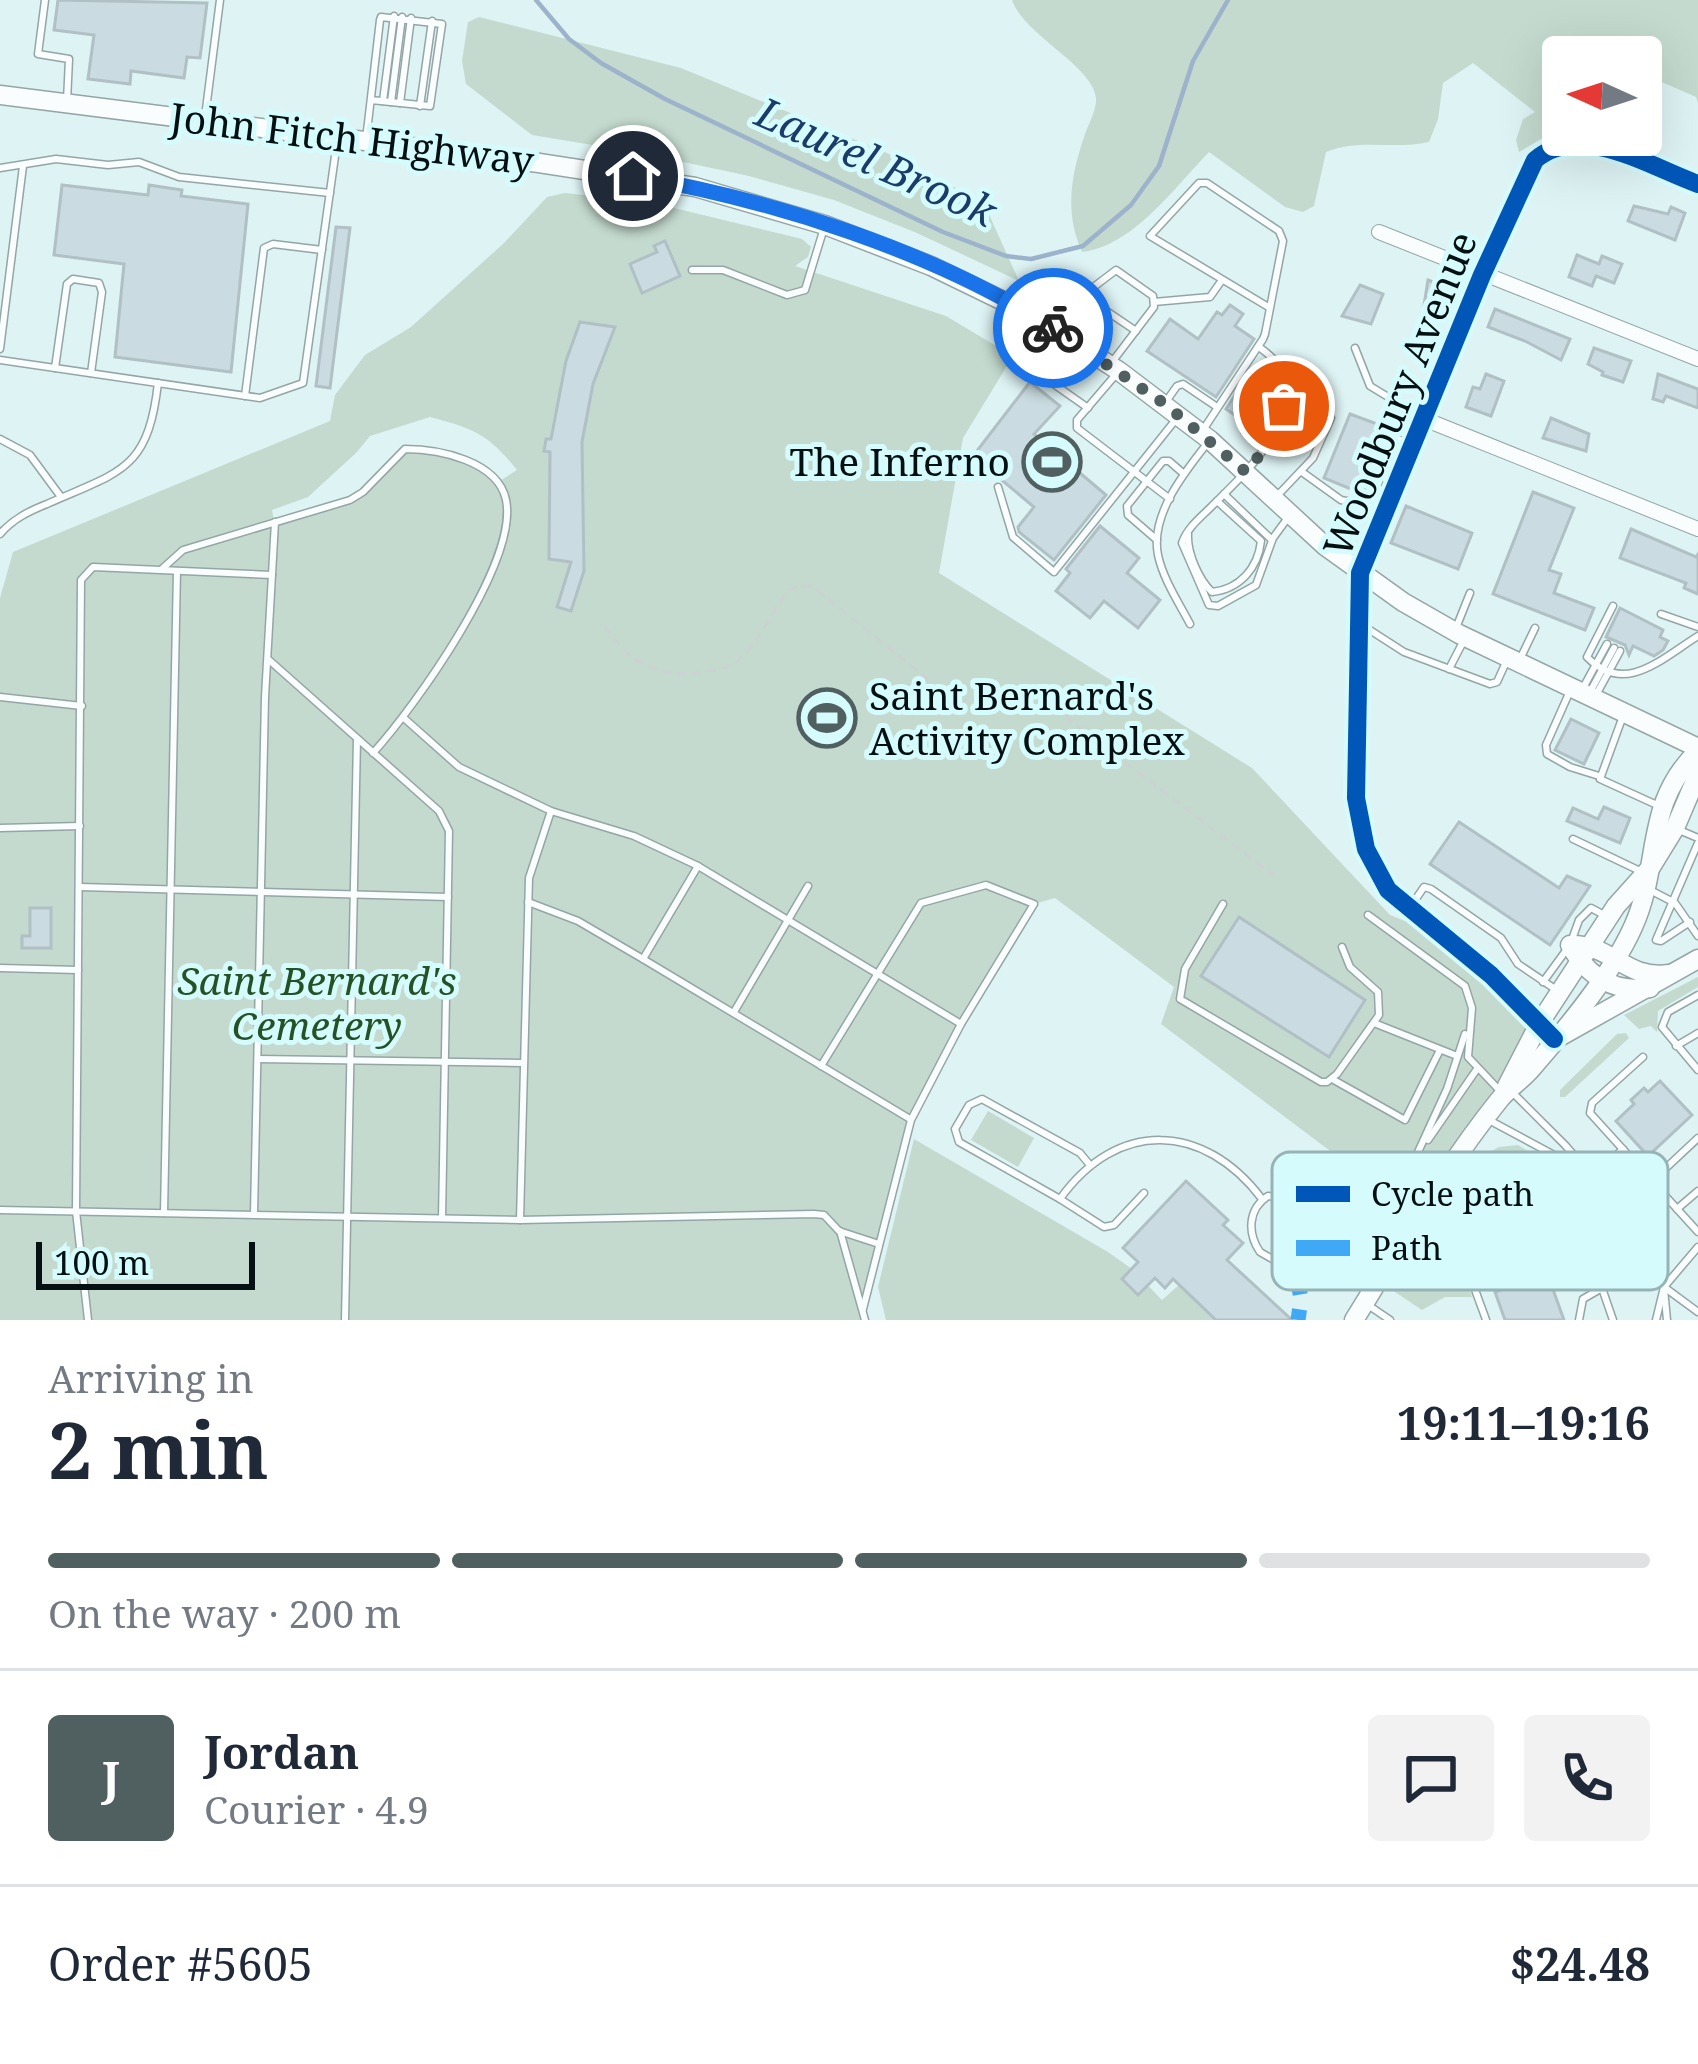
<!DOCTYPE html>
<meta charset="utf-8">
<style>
:root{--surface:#fff;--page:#f2f2f3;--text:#1f2937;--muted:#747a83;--line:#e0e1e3;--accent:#505f60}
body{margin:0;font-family:"Noto Serif",serif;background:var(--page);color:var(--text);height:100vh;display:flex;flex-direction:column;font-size:45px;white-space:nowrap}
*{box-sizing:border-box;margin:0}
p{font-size:39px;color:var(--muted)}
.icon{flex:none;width:66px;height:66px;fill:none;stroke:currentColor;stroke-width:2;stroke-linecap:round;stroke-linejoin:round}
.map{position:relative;height:1320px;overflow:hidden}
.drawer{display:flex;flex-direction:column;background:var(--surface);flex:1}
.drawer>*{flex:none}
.needle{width:78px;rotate:273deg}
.controls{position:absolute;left:1542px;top:36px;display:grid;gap:24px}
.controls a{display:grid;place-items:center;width:120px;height:120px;border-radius:12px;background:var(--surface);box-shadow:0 12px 48px #0002;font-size:60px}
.scale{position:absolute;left:36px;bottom:30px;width:219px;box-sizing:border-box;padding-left:12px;border:6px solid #041011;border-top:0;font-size:33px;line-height:42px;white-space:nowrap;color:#041011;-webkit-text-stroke:9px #d5fbfd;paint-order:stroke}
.pin{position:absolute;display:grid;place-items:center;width:102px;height:102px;color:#fff;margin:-51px;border:6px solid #fff;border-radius:50%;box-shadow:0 3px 12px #0007}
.courier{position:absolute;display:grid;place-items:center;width:120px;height:120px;margin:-60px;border:9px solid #1a73e8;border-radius:50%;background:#fff;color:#222;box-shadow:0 3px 15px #0007}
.overview em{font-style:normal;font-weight:700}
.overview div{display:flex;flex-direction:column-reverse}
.overview{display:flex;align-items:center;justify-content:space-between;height:204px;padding:0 48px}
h1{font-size:78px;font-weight:700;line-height:90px}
.bar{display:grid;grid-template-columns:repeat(4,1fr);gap:18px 12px;align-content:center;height:144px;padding:0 48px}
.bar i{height:15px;border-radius:9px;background:var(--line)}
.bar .on{background:var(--accent)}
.bar p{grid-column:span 4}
.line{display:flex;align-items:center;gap:30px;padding:0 48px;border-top:3px solid var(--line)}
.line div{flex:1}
.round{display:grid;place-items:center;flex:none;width:126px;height:126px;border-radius:12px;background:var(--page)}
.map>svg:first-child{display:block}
.green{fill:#c4dace;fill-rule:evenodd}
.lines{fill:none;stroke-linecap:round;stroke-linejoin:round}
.stream{stroke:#9cb3cb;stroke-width:4.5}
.building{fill:#cadce1;stroke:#b1c0c4;stroke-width:3}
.lane-casing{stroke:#95a5a5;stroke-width:9}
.street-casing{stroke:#95a5a5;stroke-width:16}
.secondary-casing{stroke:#95a5a5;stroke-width:21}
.path{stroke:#cbd2d2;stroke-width:3;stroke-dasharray:9 6;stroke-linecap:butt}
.lane{stroke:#fafdfd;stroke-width:6}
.street{stroke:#fafdfd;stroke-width:14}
.secondary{stroke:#fafdfd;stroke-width:18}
.quiet{stroke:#3fa9f5;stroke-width:15;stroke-dasharray:30 15;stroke-linecap:butt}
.cycleway-casing{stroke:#d5fbfd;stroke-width:26}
.cycleway{stroke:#0057b8;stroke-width:18}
.done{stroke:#505f60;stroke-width:12;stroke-dasharray:0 21.6}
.route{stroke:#1a73e8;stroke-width:15}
.labels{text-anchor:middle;stroke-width:10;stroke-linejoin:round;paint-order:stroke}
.street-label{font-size:39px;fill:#041011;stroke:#d5fbfd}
.poi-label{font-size:39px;fill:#041011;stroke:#d5fbfd;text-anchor:end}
.park-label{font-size:39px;font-style:italic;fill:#255126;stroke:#d5fbfd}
.water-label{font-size:42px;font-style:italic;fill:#1b3b68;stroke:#d5fbfd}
.key{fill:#d5fbfd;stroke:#96b4b6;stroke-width:3}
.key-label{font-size:33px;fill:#041011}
</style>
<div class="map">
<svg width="1698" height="1320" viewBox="0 0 1698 1320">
<rect width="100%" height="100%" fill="#def3f4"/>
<!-- green -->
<g class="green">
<path d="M1012,0H1698V103L1696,97L1641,73V57H1563V133L1546,136L1519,152L1516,140L1523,119L1535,112L1473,63L1443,83L1438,119L1429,142C1394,150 1360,138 1326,152L1314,206L1303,212L1285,207L1209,152C1174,188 1133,246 1082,252C1064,212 1071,175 1085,134C1089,123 1097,109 1096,98C1093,66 1024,35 1012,0Z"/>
<polygon points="479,17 681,68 885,152 966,193 987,210 1019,281 917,233 834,200 749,176 641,153 532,135 466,84 462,61 468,22"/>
<path d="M565,193L649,202L802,239L811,247L808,257L795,266L946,316L1013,356L963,438L939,573L1252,768L1390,915L1435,933L1554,1039L1418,1217L1161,1024L1174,987L1055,898L1034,904L961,1023L911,1120L863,1309L865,1320H0V598L13,552L330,421L335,395L365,355L411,327L504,243L547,197ZM430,417C475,429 488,434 517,470L498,482C476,458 436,452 405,449L350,500L274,521L272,510L308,497L356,453L370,436Z"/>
<polygon points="1698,977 1698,987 1658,1011 1657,1032 1651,1026 1639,1029 1624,1015"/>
<polygon points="1617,1034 1626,1033 1629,1038 1565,1097 1560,1097 1560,1090"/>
<polygon points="988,1111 1034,1138 1018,1167 971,1140"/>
<polygon points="914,1139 1108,1252 1132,1269 1162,1300 1179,1285 1216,1320 886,1320 878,1287"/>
<path d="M1518,1145L1574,1180L1571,1185L1537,1188L1483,1208L1486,1218C1451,1231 1463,1269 1472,1297H1445L1422,1310L1392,1290L1420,1248L1427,1253L1437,1234L1432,1229L1486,1154L1499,1147Z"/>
</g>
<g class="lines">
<!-- stream -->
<polyline class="stream" points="536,0 569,39 601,63 665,99 943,232 1006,256 1031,259 1083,246 1131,205 1159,166 1193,61 1228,0"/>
</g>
<!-- building -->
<g class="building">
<polygon points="58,0 207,3 200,58 187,57 184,78 131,71 130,84 88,79 94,35 54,30"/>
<polygon points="62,185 148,195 149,185 182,190 181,196 248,204 231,372 115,357 124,264 54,255"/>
<polygon points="1634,206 1668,214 1671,207 1685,213 1675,240 1628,221"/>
<polygon points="336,227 350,228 330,388 316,386"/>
<polygon points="665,241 680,276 642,293 630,264 657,252 654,246"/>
<polygon points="1577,255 1599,264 1602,256 1622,264 1614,283 1596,276 1592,286 1569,277"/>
<polygon points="1428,280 1456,291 1447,314 1424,305"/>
<polygon points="1360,285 1383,294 1371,324 1342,316"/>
<polygon points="1230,305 1243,314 1235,326 1254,339 1216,397 1147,351 1170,319 1198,339 1217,312 1222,315"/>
<polygon points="1495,309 1570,339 1561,360 1525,341 1488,327"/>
<polygon points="580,322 615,327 593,384 582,442 584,571 571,611 557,607 571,562 549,559 550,452 544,451 546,439 551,439 566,361"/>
<polygon points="1594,348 1631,361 1623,382 1602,375 1603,372 1588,364"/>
<polygon points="1252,369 1279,388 1272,398 1277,402 1275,411 1254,441 1242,433 1248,424 1226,409"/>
<polygon points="1486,374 1504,381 1491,416 1466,407 1473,387 1480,389"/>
<polygon points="1658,374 1698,389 1698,408 1666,396 1663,402 1653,399"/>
<polygon points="1030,382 1060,406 1034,434 1106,495 1054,560 1019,532 1018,527 1034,507 973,456"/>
<polygon points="1350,414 1391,429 1363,494 1324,478"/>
<polygon points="1551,418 1589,434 1586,451 1543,438"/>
<polygon points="1533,492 1574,508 1549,570 1561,574 1554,593 1594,608 1585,630 1493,594"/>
<polygon points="1406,506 1472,533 1458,569 1391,543"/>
<polygon points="1100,526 1139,558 1127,573 1160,600 1138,628 1104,601 1090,618 1056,591 1070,573 1066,569"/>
<polygon points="1631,529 1696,557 1698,554 1698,594 1684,588 1686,583 1620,558"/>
<polygon points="1620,608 1663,630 1660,637 1668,641 1663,650 1654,656 1633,646 1629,655 1625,645 1606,637"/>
<polygon points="1571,719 1599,733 1584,764 1555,750"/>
<polygon points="1604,807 1630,818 1620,843 1567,821 1573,808 1598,819"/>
<polygon points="1459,822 1559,888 1567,876 1590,886 1550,945 1430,864"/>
<polygon points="30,908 51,908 51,948 22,948 22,936 30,936"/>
<polygon points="1239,917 1365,1000 1329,1057 1201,976"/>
<polygon points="1660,1081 1692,1115 1648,1156 1616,1121 1634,1104 1631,1100 1644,1088 1648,1092"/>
<polygon points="1186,1181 1228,1220 1223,1225 1243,1243 1227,1260 1292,1320 1216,1320 1173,1279 1165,1288 1155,1278 1138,1295 1122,1279 1138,1262 1123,1248"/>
<polygon points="1547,1273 1564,1320 1505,1320 1495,1292"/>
</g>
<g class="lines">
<!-- lane casing -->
<g class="lane-casing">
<g id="lane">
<polyline points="45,0 38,54 69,59 67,101"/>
<polyline points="383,101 394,16"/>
<polyline points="391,102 402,17"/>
<polyline points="400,103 411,18"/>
<polyline points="420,106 432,21"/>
<polyline points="205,117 220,0"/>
<polyline points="366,138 368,123 380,20 381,17 442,24 430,106 371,100"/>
<polyline points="0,168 56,159 108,165 139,162 179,177 330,193"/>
<polyline points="692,270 723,270 787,295 805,290 824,228"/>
<polyline points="1083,292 1093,302 1136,331"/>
<polyline points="1058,299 1091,289 1116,270 1153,296 1154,307 1112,362"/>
<polyline points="1154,302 1210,297 1222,280"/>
<path d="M1259,347C1284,365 1292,380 1283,410C1271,451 1240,478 1211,507C1200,518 1187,528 1182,543L1209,605L1218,606L1256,585L1273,538L1287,519"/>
<polyline points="1355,348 1370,386 1421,417"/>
<polyline points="0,349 23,166"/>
<polyline points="0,360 260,398 303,383 337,142"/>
<polyline points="55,368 67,284 73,279 99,283 102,292 91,373"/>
<polyline points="1031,368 1088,408"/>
<polyline points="1118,372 1077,420 1077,428 1170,499"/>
<polyline points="245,396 264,248 273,244 322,250"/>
<polyline points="1165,403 1177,386 1183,384 1217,407"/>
<polyline points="1203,430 1263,339 1265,334 1283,241 1279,231 1207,183 1199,183 1150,236 1270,308"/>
<polyline points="0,439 30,455 61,497"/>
<polyline points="1302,472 1341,500 1363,504 1374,494 1396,439 1413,443"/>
<polyline points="998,487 1013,537 1054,572 1177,418"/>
<polyline points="1224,494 1272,540"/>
<polyline points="1277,496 1313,458 1331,418"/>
<path d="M0,534C13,519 29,511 47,504C121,471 148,471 158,383"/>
<path d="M1188,534C1187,553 1199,580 1212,592C1240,589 1258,568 1261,541L1217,501"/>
<polyline points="1157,540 1128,515 1127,506 1163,461 1169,461 1184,474"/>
<path d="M163,568L183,550L350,500L363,492L405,449C439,449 498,461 506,500C519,562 414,708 373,753"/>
<path d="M1613,606L1587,657C1625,696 1661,659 1698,636"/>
<polyline points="1661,614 1698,627"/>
<path d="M1190,624C1179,603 1163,579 1158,555C1150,516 1183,474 1206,445"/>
<polyline points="1362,625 1404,652 1490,684 1497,682 1507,660"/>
<polyline points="1456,628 1470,593"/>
<polyline points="1521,657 1535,628"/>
<polyline points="269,660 439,811 449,831 442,1218"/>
<polyline points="1449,669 1464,640"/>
<polyline points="1583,688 1607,644"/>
<polyline points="1570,691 1546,745 1547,754 1570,767 1599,776"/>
<polyline points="1590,692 1614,648"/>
<polyline points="1596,695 1620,651"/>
<polyline points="0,697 82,706"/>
<polyline points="1623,716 1600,779 1657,805"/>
<polyline points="405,719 459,767 551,811 634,836 698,866 961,1024"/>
<polyline points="0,828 80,826"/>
<polyline points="1679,830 1698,838"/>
<polyline points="1573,839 1640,871"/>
<polyline points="80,887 448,897"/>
<polyline points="1650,890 1675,903 1698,936"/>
<polyline points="528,902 578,921 643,959 910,1119"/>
<polyline points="1223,904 1185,969 1180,999 1321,1082 1327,1082 1337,1074 1379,1015 1378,992 1350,967 1342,947"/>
<polyline points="1411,906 1424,887 1431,889 1501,938 1518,964 1558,991"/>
<polyline points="1368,915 1465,986 1472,1008 1468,1057 1501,1092"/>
<polyline points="1690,922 1661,941 1656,940 1698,843"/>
<polyline points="643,959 698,866"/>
<polyline points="0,968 78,970"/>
<polyline points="1543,982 1570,945 1579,920 1591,908 1606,916"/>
<polyline points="1698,995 1668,1012 1662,1027 1698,1070"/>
<polyline points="734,1012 808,886"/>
<polyline points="1374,1023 1457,1056"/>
<polyline points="1676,1046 1698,1033"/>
<polyline points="1643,1057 1592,1103 1590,1113 1698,1232"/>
<polyline points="259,1059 522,1063"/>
<polyline points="821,1066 921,903 986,885 1034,904 961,1024 911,1120 863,1309"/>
<polyline points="1332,1079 1405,1120 1440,1050"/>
<polyline points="1514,1094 1565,1145 1652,1245 1662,1268 1667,1320"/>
<polyline points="1487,1119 1580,1169"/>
<polyline points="1428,1140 1477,1069"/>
<path d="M1089,1164L1080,1153L982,1099L969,1105L955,1129L959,1142L1060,1199C1117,1119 1204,1122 1262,1199"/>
<polyline points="1589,1174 1606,1165 1623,1149"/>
<polyline points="1652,1181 1698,1138"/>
<path d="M1268,1196L1294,1199L1323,1221L1326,1243L1316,1260L1281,1264L1260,1252C1247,1233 1248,1209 1268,1196Z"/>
<polyline points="1060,1199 1104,1227 1114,1225 1144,1193"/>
<polyline points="1425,1199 1409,1188 1407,1176 1447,1089 1465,1034"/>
<polyline points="1571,1205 1592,1177"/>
<polyline points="1677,1209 1698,1191"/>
<polyline points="0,1210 520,1220 814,1214 824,1215 839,1231 879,1244"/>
<polyline points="164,1213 177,571"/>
<polyline points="254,1214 265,697 275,522"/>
<polyline points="520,1220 529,878 551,811"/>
<polyline points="840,1231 865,1320"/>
<polyline points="1326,1243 1376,1277"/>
<polyline points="1471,1274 1582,1231"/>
<polyline points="1664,1287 1698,1312"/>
<polyline points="1368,1305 1390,1320"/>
<polyline points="88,1320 76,1211 81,580 93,567 272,575"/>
<polyline points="345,1320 357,739"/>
<path d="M1486,1320C1477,1292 1453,1249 1481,1226L1564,1200L1575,1210L1613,1320"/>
<polyline points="1579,1320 1583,1299 1602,1288"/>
<polyline points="1656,1320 1664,1287 1698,1247"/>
</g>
</g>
<!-- street casing -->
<g class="street-casing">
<g id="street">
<polyline points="1379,232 1698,359"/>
<polyline points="1424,419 1698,529"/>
<path d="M1554,1039L1491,975L1388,890L1366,849L1356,798L1360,573L1482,275L1535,160C1581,121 1650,167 1698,184"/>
</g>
</g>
<!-- secondary casing -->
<g class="secondary-casing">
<g id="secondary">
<polyline points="0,95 539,163 695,187 825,225 931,266 1034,316 1119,371 1210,440 1325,546 1403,602 1459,634 1698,748"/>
<path d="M1650,988C1614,993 1587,976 1570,945C1613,944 1624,980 1669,974"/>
<polyline points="1561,1036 1698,959"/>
<polyline points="1507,1086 1539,1024 1616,906 1651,867 1675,828 1695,781 1698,762"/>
<path d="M1354,1320C1400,1246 1445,1167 1500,1099C1509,1088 1523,1079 1532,1068C1567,1028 1612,974 1633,927C1662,863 1643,804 1698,751"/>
</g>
</g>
<!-- path -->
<path class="path" d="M605,626C628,665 665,680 709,671C718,670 728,668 736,662C756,647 771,614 786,593L797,586H812L954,700C982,706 1000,678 1028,688L1273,875"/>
<!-- lane -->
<use href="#lane" class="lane"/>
<!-- street -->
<use href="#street" class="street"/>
<!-- secondary -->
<use href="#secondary" class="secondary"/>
<!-- quiet -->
<polyline class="quiet" points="1295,1265 1301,1299 1298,1320"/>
<!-- cycleway casing -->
<g class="cycleway-casing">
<path id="cycleway" d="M1554,1039L1491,975L1388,890L1366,849L1356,798L1360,573L1482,275L1535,160C1581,121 1650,167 1698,184"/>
</g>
<!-- cycleway -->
<use href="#cycleway" class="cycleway"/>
</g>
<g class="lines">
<!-- done -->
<polyline class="done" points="1053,328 1165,404 1246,472 1275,436 1284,406"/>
<!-- route -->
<path class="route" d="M633,176C773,200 933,251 1053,328"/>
</g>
<!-- icons -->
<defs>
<g id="stadium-ring" transform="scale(3)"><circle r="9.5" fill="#d5fbfd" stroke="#505f60" stroke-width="1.5"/><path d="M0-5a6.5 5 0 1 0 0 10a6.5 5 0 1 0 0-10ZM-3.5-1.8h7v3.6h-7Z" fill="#505f60"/></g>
</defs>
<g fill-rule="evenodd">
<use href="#stadium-ring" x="1052" y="462"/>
<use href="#stadium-ring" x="827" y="718"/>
</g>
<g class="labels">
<!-- street labels -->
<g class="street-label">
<text transform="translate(352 139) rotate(7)" y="14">John Fitch Highway</text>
<text transform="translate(1400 394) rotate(-68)" y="14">Woodbury Avenue</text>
</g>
<!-- poi labels -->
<g class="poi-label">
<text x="1010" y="476">The Inferno</text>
<text x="869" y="710" text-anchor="start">Saint Bernard's<tspan x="869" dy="45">Activity Complex</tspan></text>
</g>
<!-- park labels -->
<g class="park-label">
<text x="317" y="995">Saint Bernard's<tspan x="317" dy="45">Cemetery</tspan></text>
</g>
<!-- water labels -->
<g class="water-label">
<text transform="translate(876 162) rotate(24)" y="15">Laurel Brook</text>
</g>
</g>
<!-- legend -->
<rect x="1272" y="1152" width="396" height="138" rx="18" class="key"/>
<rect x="1296" y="1186" width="54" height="16" fill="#0057b8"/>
<rect x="1296" y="1240" width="54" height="16" fill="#3fa9f5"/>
<g class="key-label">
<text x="1371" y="1206">Cycle path</text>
<text x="1371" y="1260">Path</text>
</g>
</svg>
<div class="controls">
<a><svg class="needle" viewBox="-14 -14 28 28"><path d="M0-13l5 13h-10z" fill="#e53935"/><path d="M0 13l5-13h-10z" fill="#747a83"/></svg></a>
</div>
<div class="scale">100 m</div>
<div class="pin" style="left:1284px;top:406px;background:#ea580c"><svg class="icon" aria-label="bag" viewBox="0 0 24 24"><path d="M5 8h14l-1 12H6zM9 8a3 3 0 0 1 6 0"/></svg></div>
<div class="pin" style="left:633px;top:176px;background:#1f2937"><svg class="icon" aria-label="home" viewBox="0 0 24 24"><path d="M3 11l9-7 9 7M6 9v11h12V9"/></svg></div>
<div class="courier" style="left:1053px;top:328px"><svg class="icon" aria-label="bike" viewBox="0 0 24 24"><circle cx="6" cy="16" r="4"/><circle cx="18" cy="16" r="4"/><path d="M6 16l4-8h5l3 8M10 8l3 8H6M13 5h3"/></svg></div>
</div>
<section class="drawer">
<div class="overview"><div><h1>2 min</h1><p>Arriving in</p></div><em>19:11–19:16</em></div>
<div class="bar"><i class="on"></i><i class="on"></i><i class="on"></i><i></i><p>On the way · 200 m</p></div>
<div class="line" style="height:216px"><b class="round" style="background:var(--accent);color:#fff">J</b><div><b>Jordan</b><p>Courier · 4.9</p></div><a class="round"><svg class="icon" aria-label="chat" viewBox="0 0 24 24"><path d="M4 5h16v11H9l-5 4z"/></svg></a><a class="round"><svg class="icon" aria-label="phone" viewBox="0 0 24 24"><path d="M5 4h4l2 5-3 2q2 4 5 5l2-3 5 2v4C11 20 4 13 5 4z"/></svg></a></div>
<div class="line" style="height:156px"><div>Order #5605</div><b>$24.48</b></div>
</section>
